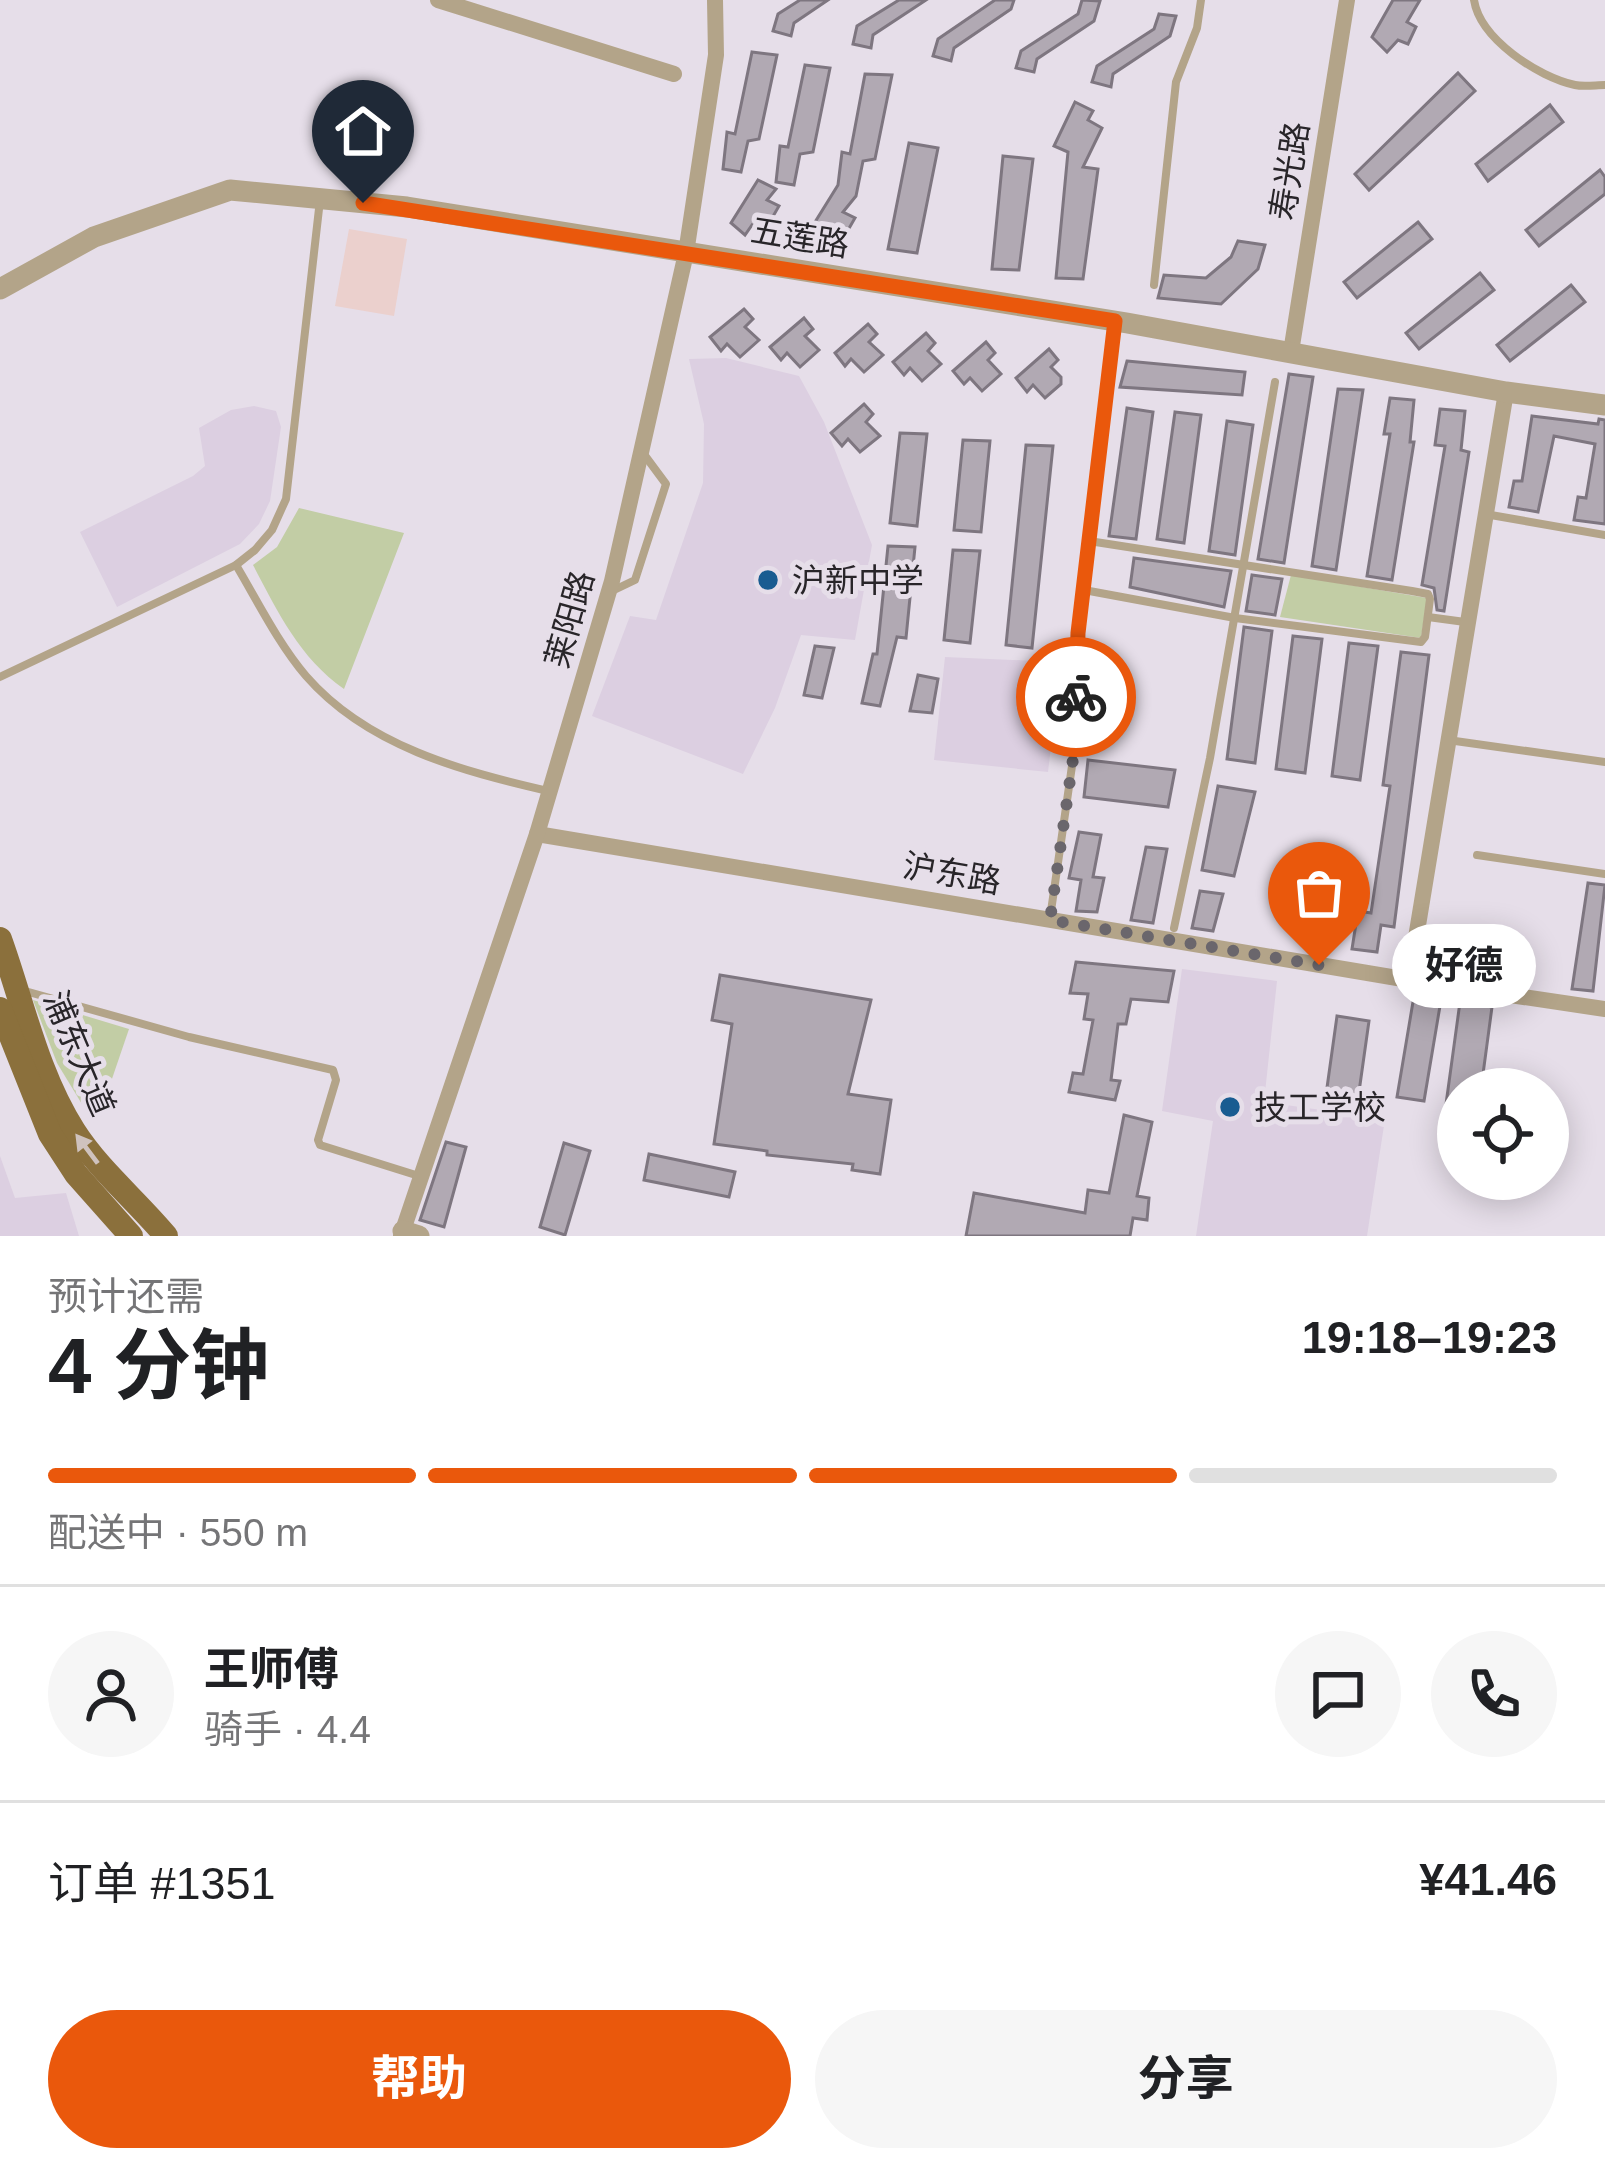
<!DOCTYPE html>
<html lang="zh">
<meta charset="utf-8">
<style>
:root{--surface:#fff;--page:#f6f6f6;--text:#202124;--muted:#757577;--line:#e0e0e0;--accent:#ea580c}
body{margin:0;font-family:Helvetica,"Noto Sans SC",sans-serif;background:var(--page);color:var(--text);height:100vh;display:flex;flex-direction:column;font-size:45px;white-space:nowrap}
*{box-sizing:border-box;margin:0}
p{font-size:39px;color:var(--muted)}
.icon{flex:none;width:66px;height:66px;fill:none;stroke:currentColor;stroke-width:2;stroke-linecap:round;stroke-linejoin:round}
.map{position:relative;height:1236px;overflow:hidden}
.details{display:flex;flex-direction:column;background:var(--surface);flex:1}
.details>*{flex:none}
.fabs{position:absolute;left:1437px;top:1068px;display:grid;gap:24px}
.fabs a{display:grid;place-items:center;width:132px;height:132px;border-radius:50%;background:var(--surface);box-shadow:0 6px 30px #0003;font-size:60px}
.pin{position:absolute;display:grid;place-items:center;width:102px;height:102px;color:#fff;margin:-123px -51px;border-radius:50% 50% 50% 0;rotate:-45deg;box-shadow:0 0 12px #0007}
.pin .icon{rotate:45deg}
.courier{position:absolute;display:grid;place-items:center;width:120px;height:120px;margin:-60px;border:9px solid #ea580c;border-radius:50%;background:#fff;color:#222;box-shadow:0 3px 15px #0007}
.bubble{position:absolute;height:84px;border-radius:42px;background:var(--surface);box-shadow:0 6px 30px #0003;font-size:39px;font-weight:700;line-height:84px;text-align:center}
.overview em{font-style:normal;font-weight:700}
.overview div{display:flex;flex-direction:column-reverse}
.overview{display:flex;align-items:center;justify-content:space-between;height:204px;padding:0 48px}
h1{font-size:78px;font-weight:700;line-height:90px}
.bar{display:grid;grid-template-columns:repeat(4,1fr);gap:18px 12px;align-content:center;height:144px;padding:0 48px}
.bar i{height:15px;border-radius:9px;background:var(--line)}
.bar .on{background:var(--accent)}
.bar p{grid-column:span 4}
.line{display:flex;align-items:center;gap:30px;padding:0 48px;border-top:3px solid var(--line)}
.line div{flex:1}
.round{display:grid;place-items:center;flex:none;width:126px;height:126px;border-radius:63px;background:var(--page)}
.action{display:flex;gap:24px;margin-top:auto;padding:24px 48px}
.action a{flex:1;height:138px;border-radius:72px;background:var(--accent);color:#fff;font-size:48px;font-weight:700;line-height:138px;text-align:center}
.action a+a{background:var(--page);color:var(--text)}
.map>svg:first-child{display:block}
.commercial{fill:#ebd0cd}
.built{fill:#dccfe1}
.green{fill:#c2cda5}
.building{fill:#b1a9b3;stroke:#7e7680;stroke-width:3}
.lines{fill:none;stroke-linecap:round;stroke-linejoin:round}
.service{stroke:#b3a489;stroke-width:8}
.minor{stroke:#b3a489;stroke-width:16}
.tertiary{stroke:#b3a489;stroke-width:21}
.primary{stroke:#8b703c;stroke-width:24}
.oneway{fill:#cfc2be}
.done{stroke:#6a666c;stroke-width:12;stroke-dasharray:0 21.6}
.route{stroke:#ea580c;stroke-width:15}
.poi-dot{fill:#195c91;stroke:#e6dee9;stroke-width:4.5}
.labels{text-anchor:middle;stroke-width:10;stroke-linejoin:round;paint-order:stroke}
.street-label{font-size:33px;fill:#282529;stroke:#e6dee9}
.poi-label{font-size:33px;fill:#282529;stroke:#e6dee9;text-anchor:start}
</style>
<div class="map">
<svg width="1605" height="1236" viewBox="0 0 1605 1236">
<rect width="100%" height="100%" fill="#e6dee9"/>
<!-- commercial -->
<polygon class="commercial" points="349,229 407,239 394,316 335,306"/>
<!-- built -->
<g class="built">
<polygon points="726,358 799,376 824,422 872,545 855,640 801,635 775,708 743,774 592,716 630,616 656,620 703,483 704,424 689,359"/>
<polygon points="254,406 276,411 281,427 270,501 259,524 240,544 117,607 80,532 193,476 205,466 199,428 231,410"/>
<polygon points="945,657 1061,662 1048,772 934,760"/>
<polygon points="1182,969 1277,981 1264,1102 1385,1119 1367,1236 1196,1236 1213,1121 1162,1111"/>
<polygon points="0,1156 15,1198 66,1193 79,1236 0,1236"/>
</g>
<!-- green -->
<g class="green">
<path d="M299,508L404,533L344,689C299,657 278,612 253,565L277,547Z"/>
<polygon points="1291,575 1427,598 1421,638 1280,617"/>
<polygon points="33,1000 129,1029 101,1111 91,1119 57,1063"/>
</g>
<!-- building -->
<g class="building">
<polygon points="800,0 828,0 794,23 791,36 773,31 778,14"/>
<polygon points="899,0 926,0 873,35 871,48 853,44 857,26"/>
<polygon points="995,0 1014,0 1011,9 954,48 951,61 933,56 938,39"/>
<polygon points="1082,0 1100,1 1094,21 1037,59 1034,72 1016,68 1021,51 1078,14"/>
<polygon points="1393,0 1420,0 1407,22 1416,27 1408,44 1398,40 1387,52 1372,37"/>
<polygon points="1159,14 1176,16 1170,36 1113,74 1111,87 1092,82 1097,66 1154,29"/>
<polygon points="752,52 777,55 759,139 748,141 741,172 723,169 727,132 735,134"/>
<polygon points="805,65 830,68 813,152 800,154 794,185 776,182 780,146 788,147"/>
<polygon points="1458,73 1475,91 1369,190 1355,174"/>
<polygon points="865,74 892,75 875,159 863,161 856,196 843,212 855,218 840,244 828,237 821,247 807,235 838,185 842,152 850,154"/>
<polygon points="1075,102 1093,111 1088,120 1102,128 1083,167 1098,169 1083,279 1056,278 1068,152 1054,146"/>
<polygon points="1550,105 1563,122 1488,181 1476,164"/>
<polygon points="909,143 938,148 917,253 888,249"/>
<polygon points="1003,156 1033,159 1019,270 992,269"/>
<polygon points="1600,170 1605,177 1605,194 1539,246 1526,230"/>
<polygon points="758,180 776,189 767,200 779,206 764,232 752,225 745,235 731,223"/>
<polygon points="1418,222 1432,239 1357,298 1344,282"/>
<polygon points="1238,241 1265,245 1258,269 1221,304 1158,298 1164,275 1206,278 1231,257"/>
<polygon points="1480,273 1494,290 1419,349 1406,333"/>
<polygon points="1571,285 1585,302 1510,361 1497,345"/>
<polygon points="744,309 753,319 745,327 759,340 740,357 727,344 721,351 710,337"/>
<polygon points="804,318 813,329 805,336 819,350 800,367 787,353 781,360 770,347"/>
<polygon points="868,324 877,334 869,342 883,355 864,372 851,359 845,366 835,353"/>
<polygon points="926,333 935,343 928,351 941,364 922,381 910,368 904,375 893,362"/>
<polygon points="986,342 995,353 988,360 1001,374 982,391 970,378 964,384 953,371"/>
<polygon points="1049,349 1058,360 1051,367 1061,377 1061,384 1045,398 1033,385 1027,392 1016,378"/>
<polygon points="1127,361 1245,372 1242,395 1120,387"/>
<polygon points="1289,374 1313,377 1284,563 1258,559"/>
<polygon points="1338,389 1363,390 1336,570 1312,566"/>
<polygon points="1390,398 1414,400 1410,442 1414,442 1392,580 1367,576 1390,434 1384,434"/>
<polygon points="864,404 873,414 866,422 880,436 860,452 848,439 842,446 831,433"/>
<polygon points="1127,408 1153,412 1136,539 1109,536"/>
<polygon points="1440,409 1465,411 1461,450 1469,452 1444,611 1437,610 1434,588 1422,585 1445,446 1435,445"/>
<polygon points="1175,412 1201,415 1184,543 1157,539"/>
<polygon points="1532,416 1598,424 1599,419 1605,420 1605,524 1574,520 1578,497 1586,498 1595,444 1554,436 1538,512 1509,507 1514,481 1522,481"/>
<polygon points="1227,421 1253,425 1235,555 1209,551"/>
<polygon points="900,433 927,434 917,526 890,523"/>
<polygon points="963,440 990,441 981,532 954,530"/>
<polygon points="1026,445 1053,446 1032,648 1006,645"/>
<polygon points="888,546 915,547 906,638 897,637 880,706 862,703 873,654 877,654"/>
<polygon points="953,550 980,551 970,643 944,640"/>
<polygon points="1134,558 1231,571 1224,607 1130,587"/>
<polygon points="1252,575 1282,579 1275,615 1246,611"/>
<polygon points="1244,627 1272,631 1255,763 1227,759"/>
<polygon points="1293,636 1322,639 1305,773 1276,769"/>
<polygon points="1349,643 1378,646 1360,780 1332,776"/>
<polygon points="815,646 834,648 822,698 804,695"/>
<polygon points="1401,652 1429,655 1394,927 1381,925 1377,952 1352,949 1358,911 1371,913 1390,786 1383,785"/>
<polygon points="918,675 938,679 932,713 910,711"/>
<polygon points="1088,760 1175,770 1168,807 1084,797"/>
<polygon points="1218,786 1255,792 1234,876 1202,870"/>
<polygon points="1079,832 1101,835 1093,877 1104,878 1097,912 1076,911 1081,880 1069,878"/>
<polygon points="1146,847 1167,849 1153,923 1131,920"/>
<polygon points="1588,883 1605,885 1593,991 1572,989"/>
<polygon points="1200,891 1223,894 1213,931 1192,928"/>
<polygon points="1076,962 1174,971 1168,1002 1131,999 1126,1024 1118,1024 1111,1080 1120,1081 1115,1100 1069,1092 1073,1073 1083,1074 1093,1020 1084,1019 1088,994 1070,993"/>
<polygon points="720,975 871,1000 848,1094 891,1100 880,1174 852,1170 853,1164 767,1155 767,1151 714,1144 732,1024 712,1020"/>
<polygon points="1414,996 1441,1000 1424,1101 1397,1097"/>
<polygon points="1460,1002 1492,1007 1481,1089 1458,1089 1458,1106 1446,1104"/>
<polygon points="1337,1016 1369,1021 1357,1106 1325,1102"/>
<polygon points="1124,1115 1152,1122 1137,1196 1149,1198 1147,1220 1133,1218 1130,1236 966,1236 974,1193 1085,1213 1088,1190 1109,1193"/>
<polygon points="446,1142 466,1147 444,1227 420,1220"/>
<polygon points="564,1143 590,1151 565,1235 540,1227"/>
<polygon points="649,1154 735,1172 729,1197 644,1180"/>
</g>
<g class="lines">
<!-- service -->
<g class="service">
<path d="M1474,0C1480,39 1538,77 1575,85C1584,87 1596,85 1605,85"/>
<polyline points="1154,285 1176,82 1197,28 1201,0"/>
<polyline points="1485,514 1605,535"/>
<path d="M236,565C258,602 278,643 306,676C367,746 461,771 548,791"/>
<polyline points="1084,590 1235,618 1421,642 1425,637 1430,599 1428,594 1412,591 1089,541"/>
<polyline points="612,591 635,580 666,484 643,453"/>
<polyline points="1428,617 1465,622"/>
<polyline points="0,677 236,565 255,550 272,530 286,499 320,200"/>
<polyline points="1448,740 1605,762"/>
<polyline points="1477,855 1605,874"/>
<polyline points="1050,918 1073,759 1078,633 1114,325"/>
<polyline points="1174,928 1210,758 1275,382"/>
<polyline points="25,991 189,1037 333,1070 336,1080 318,1140 320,1145 419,1176"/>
</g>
<!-- minor -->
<g class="minor">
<polyline points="438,0 674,74"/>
<polyline points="1291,352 1347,0"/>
<polyline points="537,834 1409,980 1605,1009"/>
<polyline points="1409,980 1506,392"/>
<polyline points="401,1236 537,834 612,581 686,253 716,55 715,0"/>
</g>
<!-- tertiary -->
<g class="tertiary">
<polyline points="0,289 94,237 230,190 407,207 1127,323 1506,392 1605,405"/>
<polyline points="403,1231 419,1236"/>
</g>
<!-- primary -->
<g class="primary">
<path d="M0,939C23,1003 37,1073 74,1131C99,1170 136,1200 166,1236"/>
<polyline points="0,1009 50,1134 76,1174 131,1236"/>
</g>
</g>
<!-- one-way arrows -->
<defs><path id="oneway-solid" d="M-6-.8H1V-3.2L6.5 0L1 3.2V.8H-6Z" transform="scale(3)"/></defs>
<use class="oneway" href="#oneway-solid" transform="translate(87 1149) rotate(-127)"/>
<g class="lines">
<!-- done -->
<polyline class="done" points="1076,697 1073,759 1050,920 1319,965"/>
<!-- route -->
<polyline class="route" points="363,203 1115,321 1078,633 1076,697"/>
</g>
<!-- markers -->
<g class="poi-dot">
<circle cx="768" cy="580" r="12"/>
<circle cx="1230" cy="1107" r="12"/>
</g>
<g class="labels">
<!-- street labels -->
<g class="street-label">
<text transform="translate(1289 171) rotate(-81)" y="12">寿光路</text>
<text transform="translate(800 237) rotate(9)" y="12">五莲路</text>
<text transform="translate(569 619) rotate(-74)" y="12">莱阳路</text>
<text transform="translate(952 873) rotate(10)" y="12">沪东路</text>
<text transform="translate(80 1053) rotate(67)" y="12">浦东大道</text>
</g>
<!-- poi labels -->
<g class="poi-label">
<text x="792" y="592">沪新中学</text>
<text x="1254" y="1119">技工学校</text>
</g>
</g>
</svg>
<div class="fabs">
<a><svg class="icon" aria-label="locate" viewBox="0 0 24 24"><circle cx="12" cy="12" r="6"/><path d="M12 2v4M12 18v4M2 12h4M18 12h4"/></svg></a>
</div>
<div class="pin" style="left:1319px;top:965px;background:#ea580c"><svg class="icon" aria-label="bag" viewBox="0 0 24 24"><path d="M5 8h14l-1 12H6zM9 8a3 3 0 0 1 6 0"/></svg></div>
<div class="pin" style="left:363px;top:203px;background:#1f2937"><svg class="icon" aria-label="home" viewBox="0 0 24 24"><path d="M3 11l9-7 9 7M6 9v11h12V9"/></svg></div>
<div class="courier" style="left:1076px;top:697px"><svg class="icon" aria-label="bike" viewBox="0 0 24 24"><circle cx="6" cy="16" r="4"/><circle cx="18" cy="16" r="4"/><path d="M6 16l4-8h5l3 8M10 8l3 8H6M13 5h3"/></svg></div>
<div class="bubble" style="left:1392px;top:924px;width:144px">好德</div>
</div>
<section class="details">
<div class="overview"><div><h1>4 分钟</h1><p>预计还需</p></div><em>19:18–19:23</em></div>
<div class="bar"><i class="on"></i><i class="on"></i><i class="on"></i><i></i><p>配送中 · 550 m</p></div>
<div class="line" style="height:216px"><a class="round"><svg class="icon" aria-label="person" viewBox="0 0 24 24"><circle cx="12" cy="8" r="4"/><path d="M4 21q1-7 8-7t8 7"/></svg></a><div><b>王师傅</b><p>骑手 · 4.4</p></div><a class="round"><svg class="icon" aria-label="chat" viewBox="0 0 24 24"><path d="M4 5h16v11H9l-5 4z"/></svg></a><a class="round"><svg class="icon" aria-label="phone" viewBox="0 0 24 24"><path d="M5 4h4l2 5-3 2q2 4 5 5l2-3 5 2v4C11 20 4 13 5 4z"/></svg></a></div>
<div class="line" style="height:156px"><div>订单 #1351</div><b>¥41.46</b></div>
<div class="action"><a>帮助</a><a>分享</a></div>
</section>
